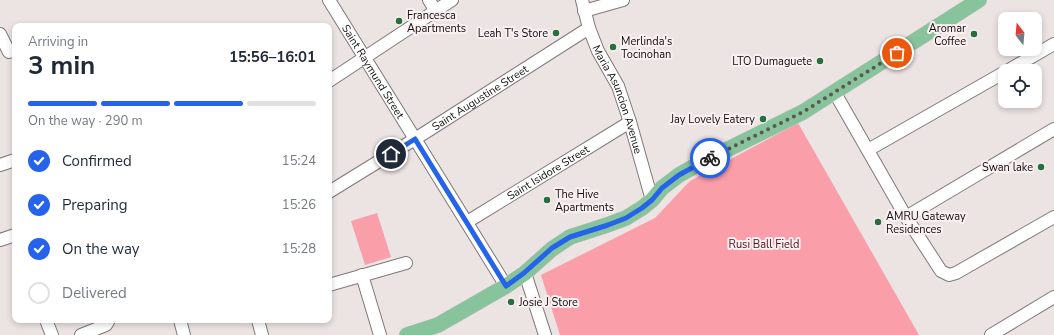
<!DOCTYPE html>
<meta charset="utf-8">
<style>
:root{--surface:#fff;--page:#f2f2f3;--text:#1f2937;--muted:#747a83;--line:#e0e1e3;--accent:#2563eb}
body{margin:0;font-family:"Nunito Sans",sans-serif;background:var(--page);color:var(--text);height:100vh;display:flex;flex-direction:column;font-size:15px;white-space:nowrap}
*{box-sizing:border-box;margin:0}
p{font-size:13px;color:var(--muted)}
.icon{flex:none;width:22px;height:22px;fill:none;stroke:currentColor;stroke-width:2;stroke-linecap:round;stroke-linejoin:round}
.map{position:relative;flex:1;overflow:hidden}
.sheet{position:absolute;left:12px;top:23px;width:320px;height:300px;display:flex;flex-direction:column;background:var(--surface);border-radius:8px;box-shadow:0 2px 6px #0003}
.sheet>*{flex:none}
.needle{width:26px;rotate:344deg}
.fabs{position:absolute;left:998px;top:12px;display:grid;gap:8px}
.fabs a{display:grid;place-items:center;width:44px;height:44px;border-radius:8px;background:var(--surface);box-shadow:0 2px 6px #0003;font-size:20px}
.pin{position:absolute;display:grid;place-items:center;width:34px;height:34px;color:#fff;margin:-17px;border:2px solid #fff;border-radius:50%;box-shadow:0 1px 4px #0007}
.courier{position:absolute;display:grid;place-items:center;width:40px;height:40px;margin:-20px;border:3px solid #2563eb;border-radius:50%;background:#fff;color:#222;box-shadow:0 1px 5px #0007}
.summary em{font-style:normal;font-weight:700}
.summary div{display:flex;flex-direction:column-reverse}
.summary{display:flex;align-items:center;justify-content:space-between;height:68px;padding:0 16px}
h1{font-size:26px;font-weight:700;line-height:30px}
.bar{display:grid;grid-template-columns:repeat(4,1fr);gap:6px 4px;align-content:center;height:48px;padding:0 16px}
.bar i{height:5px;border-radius:3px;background:var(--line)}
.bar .selected{background:var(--accent)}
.bar p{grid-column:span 4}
ol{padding:0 16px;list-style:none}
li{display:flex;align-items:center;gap:12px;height:44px}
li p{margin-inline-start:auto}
li .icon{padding:4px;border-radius:50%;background:var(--accent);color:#fff;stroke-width:4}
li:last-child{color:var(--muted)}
li i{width:22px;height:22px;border:2px solid var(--line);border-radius:50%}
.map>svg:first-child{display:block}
.green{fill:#fa9faa}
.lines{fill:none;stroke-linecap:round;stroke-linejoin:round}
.minor-casing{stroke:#807879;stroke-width:14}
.major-casing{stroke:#c1c0c0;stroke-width:16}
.minor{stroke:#fff;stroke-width:12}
.major{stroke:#87c49b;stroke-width:15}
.done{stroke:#5d5858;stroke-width:4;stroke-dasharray:0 7.2}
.route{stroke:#2563eb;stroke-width:5}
.poi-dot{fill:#26703e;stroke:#faf0f1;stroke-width:1.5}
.labels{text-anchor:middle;stroke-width:4;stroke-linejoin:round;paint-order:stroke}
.poi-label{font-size:11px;fill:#100d0d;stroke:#faf0f1;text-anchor:start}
.street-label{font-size:11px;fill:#100d0d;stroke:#faf0f1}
.park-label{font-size:11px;fill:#4d0f1d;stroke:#faf0f1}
</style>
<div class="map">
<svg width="1054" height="335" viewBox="0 0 1054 335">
<rect width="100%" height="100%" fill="#ece3e3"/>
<!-- green -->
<g class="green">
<polygon points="798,123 919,335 560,335 541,275 655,218 690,181"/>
<polygon points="377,213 391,257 365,265 351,221"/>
</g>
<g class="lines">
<!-- minor casing -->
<g class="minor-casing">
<g id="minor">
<path id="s1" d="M329,0L506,286"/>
<polyline points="429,0 435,10"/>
<path id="s2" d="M582,0L589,28L598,51L618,86L630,122L652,200"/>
<polyline points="584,11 623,0"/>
<polyline points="0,34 9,52"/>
<polyline points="1007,71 1054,44"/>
<polyline points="329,81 452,0"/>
<polyline points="835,93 906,217 941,271 949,275 956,273 1054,217"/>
<polyline points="868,150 1005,72"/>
<polyline points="0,165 15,160"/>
<path id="s3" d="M329,192L415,139L589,28"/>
<polyline points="906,217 1054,129"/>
<path id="s4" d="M467,222L630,122"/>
<polyline points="0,240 15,235"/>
<polyline points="525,273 545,335"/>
<polyline points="362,275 380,335"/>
<polyline points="329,285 406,263"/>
<polyline points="46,320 52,335"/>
<polyline points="180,320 184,335"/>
<polyline points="258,320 262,335"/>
<polyline points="81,335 106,325 109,320"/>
<polyline points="991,335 1054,297"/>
</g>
</g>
<!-- major casing -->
<g class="major-casing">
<polyline id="major" points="407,335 438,325 506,286 525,273 552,249 570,237 607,225 626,218 642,208 652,200 662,188 679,175 702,162 803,112 979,0"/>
</g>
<!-- minor -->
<use href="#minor" class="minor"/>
<!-- major -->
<use href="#major" class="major"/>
</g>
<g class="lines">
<!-- done -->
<polyline class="done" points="710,158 803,112 897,53"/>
<!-- route -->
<polyline class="route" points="391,154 415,139 506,286 524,273 552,248 570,237 608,225 626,218 642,208 652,200 662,188 679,175 710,158"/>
</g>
<!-- markers -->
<g class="poi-dot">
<circle cx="399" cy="21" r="4"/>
<circle cx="556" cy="33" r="4"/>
<circle cx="974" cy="34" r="4"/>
<circle cx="613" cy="47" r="4"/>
<circle cx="820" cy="61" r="4"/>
<circle cx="763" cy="119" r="4"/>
<circle cx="1041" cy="167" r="4"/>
<circle cx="547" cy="200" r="4"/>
<circle cx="878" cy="222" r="4"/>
<circle cx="511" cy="302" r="4"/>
</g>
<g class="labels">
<!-- poi labels -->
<g class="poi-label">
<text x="407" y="19">Francesca<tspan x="407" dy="13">Apartments</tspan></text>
<text x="966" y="32" text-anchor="end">Aromar<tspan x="966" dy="13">Coffee</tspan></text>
<text x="548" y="37" text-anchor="end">Leah T's Store</text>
<text x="621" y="45">Merlinda's<tspan x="621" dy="13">Tocinohan</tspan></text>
<text x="812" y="65" text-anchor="end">LTO Dumaguete</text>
<text x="755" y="123" text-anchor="end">Jay Lovely Eatery</text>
<text x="1033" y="171" text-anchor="end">Swan lake</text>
<text x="555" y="198">The Hive<tspan x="555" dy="13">Apartments</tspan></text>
<text x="886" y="220">AMRU Gateway<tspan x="886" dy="13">Residences</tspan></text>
<text x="519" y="306">Josie J Store</text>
</g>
<!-- street labels -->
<g class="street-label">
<text dy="4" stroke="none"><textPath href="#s1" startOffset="84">Saint Raymund Street</textPath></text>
<text dy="4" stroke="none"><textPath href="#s3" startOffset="178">Saint Augustine Street</textPath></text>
<text dy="4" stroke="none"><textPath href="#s2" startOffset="106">Maria Asuncion Avenue</textPath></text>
<text dy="4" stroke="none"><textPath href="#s4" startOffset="95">Saint Isidore Street</textPath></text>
</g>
<!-- park labels -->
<g class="park-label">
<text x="764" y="248">Rusi Ball Field</text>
</g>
</g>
</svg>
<div class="fabs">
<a><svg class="needle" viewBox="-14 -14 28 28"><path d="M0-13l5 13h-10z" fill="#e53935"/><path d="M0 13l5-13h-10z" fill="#747a83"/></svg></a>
<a><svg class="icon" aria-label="locate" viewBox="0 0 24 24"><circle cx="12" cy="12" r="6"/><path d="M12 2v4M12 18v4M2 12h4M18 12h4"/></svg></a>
</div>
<div class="pin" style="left:897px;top:53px;background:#ea580c"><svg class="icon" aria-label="bag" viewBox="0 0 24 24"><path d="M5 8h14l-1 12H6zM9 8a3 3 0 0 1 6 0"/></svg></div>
<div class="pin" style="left:391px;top:154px;background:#1f2937"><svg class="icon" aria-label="home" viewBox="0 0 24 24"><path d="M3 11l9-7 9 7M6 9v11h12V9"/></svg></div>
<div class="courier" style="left:710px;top:158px"><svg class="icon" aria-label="bike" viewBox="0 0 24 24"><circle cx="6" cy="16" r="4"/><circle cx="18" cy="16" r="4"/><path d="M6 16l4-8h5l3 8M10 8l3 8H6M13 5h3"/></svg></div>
<section class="sheet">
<div class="summary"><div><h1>3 min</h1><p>Arriving in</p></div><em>15:56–16:01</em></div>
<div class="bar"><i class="selected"></i><i class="selected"></i><i class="selected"></i><i></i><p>On the way · 290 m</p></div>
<ol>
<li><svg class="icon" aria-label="check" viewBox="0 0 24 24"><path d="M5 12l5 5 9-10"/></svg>Confirmed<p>15:24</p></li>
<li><svg class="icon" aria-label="check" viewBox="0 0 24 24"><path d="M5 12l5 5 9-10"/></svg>Preparing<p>15:26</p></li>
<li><svg class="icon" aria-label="check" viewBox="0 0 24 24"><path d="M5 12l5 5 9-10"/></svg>On the way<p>15:28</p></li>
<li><i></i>Delivered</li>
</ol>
</section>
</div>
